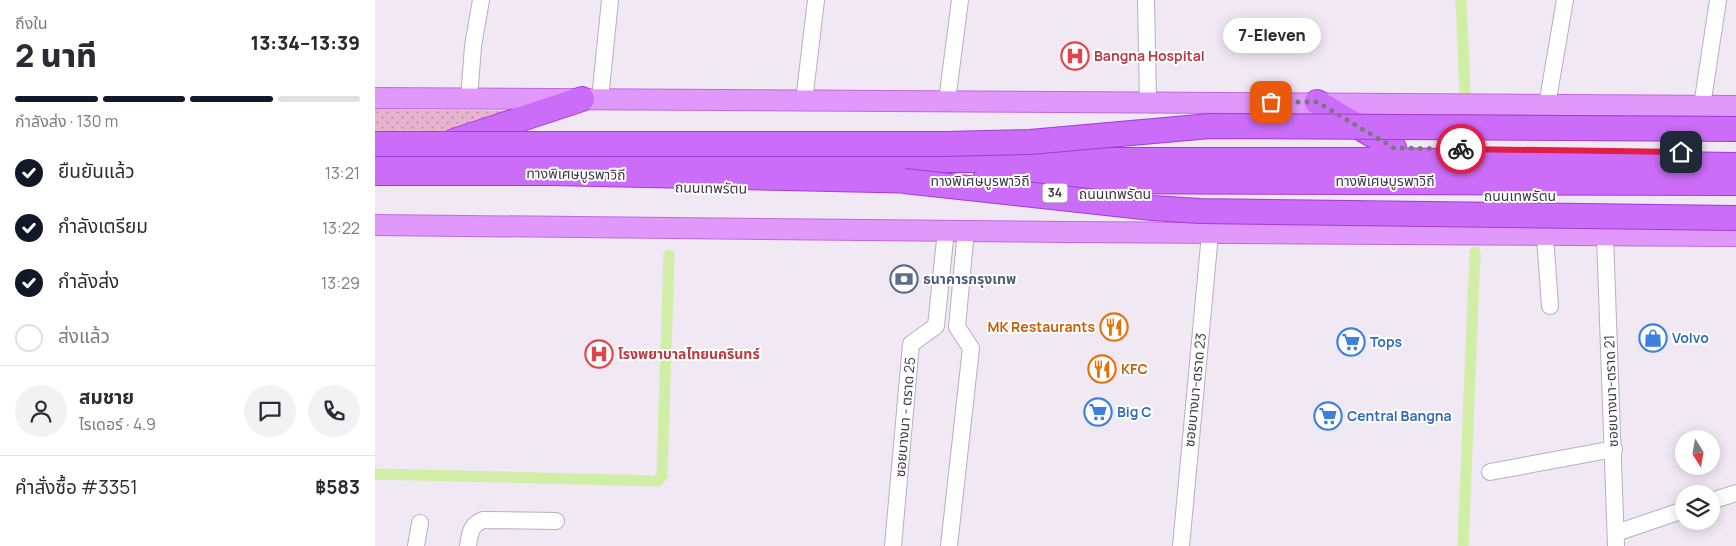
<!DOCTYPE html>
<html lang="th">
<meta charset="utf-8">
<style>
:root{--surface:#fff;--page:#f2f2f3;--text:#2b2b33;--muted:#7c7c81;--line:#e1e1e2;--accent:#111827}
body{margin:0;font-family:Manrope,"Noto Sans Thai",sans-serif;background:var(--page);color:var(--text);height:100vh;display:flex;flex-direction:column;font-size:19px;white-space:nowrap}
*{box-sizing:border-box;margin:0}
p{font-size:16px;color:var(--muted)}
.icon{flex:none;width:28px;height:28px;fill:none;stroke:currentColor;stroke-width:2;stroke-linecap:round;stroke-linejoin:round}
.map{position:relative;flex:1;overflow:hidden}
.side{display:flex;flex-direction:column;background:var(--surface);width:375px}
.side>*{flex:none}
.needle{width:32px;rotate:169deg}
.tools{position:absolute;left:1300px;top:430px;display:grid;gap:10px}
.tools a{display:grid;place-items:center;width:45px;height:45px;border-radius:50%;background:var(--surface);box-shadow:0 2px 12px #0003;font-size:25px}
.pin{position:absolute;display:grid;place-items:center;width:42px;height:42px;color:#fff;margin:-21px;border-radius:10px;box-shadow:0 2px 8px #0006}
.courier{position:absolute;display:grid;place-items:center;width:50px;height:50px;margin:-25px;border:4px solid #e11d48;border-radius:50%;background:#fff;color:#222;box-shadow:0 1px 6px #0007}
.bubble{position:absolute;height:35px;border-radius:18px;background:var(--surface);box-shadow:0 2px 12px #0003;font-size:16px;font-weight:800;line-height:35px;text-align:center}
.overview em{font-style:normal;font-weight:800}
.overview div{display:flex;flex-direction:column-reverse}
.overview{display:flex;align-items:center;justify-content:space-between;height:85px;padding:0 15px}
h1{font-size:32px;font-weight:800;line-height:38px}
.bar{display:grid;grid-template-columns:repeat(4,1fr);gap:8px 5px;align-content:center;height:60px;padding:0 15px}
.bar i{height:6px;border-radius:4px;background:var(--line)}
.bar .active{background:var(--accent)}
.bar p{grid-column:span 4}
.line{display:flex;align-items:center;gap:12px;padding:0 15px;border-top:1px solid var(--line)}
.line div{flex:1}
.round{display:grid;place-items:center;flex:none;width:52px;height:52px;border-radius:26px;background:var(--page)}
ol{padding:0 15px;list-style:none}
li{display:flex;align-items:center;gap:15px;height:55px}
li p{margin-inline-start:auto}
li .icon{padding:5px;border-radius:50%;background:var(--accent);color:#fff;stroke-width:4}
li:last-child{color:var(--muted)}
li i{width:28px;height:28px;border:2px solid var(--line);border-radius:50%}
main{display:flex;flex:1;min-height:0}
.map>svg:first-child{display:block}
.grass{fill:url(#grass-dots)}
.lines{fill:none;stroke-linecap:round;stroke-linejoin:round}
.canal{stroke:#d0eea6;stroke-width:11}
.minor-casing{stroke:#bbadc2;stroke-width:18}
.major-casing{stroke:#be69e0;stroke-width:22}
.highway-casing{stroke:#a13cd9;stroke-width:26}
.minor{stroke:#fff;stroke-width:16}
.major{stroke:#e099fb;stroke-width:20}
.highway{stroke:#cc6df9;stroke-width:24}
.highway-bridge-casing{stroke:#a13cd9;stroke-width:26;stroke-linecap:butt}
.highway-bridge{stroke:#cc6df9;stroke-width:24}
.done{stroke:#7e7583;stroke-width:5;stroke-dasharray:0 9}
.route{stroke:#e11d48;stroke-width:6}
.labels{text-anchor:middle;stroke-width:4;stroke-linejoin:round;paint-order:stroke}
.shield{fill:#fff;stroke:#79737e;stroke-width:1}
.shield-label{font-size:12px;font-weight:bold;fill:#403746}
.health-label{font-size:14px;font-weight:bold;fill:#be3a42;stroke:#fff;text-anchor:start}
.street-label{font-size:14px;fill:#403746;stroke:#fff}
.service-label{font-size:14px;font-weight:bold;fill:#4e5e75;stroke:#fff;text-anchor:start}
.food-label{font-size:14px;font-weight:bold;fill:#c56008;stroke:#fff;text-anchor:end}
.shop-label{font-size:14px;font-weight:bold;fill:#366cbe;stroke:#fff;text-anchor:start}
</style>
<main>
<section class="side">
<div class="overview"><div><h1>2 นาที</h1><p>ถึงใน</p></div><em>13:34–13:39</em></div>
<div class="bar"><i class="active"></i><i class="active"></i><i class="active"></i><i></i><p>กำลังส่ง · 130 m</p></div>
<ol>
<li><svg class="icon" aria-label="check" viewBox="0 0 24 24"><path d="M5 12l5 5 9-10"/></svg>ยืนยันแล้ว<p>13:21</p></li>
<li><svg class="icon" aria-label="check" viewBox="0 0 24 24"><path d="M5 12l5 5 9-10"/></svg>กำลังเตรียม<p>13:22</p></li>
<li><svg class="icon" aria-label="check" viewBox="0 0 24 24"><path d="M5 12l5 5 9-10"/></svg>กำลังส่ง<p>13:29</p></li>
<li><i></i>ส่งแล้ว</li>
</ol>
<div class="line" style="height:90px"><a class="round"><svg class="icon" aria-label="person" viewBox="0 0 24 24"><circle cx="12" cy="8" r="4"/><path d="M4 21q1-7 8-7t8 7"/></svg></a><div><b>สมชาย</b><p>ไรเดอร์ · 4.9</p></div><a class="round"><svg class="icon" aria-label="chat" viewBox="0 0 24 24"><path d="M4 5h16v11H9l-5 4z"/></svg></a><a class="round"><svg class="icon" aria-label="phone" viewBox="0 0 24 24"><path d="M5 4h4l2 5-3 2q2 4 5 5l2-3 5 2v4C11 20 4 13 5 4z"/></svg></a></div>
<div class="line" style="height:65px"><div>คำสั่งซื้อ #3351</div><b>฿583</b></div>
</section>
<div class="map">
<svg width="1361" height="546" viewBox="0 0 1361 546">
<defs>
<pattern id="grass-dots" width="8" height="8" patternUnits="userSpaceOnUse" patternTransform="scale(1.25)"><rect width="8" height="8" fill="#e6b2ce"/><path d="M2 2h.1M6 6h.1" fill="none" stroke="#bc92a9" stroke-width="1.8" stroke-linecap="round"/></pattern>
</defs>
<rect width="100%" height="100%" fill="#f0e8f3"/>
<!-- grass -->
<polygon class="grass" points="0,109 157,111 90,135 0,138"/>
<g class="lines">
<!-- canal -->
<g class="canal">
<polyline points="1086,0 1090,92"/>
<polyline points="0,474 282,481 287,476 294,255"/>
<polyline points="1088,546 1100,252"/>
</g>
<!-- minor casing -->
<g class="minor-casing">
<g id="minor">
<polyline points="771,0 773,102"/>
<polyline points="94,99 98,46 106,0"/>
<polyline points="225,99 235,0"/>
<polyline points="429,101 441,0"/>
<polyline points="572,101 585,0"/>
<polyline points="1172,105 1190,0"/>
<polyline points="1327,106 1343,0"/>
<polyline points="1170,236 1175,306"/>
<polyline points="1230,236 1241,546"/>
<polyline points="1115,472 1239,449"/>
<polyline points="1336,501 1361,493"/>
<polyline points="1241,533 1309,510"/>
<polyline points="41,546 45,523"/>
<path d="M93,546C95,534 95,525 108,520L181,521"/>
<polyline points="518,546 536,344 561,326 571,230"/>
<polyline points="574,546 596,348 582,327 591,230"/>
<polyline points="806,546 835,234"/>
</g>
</g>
<!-- major casing -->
<g class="major-casing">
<g id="major">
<polyline points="0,98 1361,106"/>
<path d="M0,225C454,231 907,234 1361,236"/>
</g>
</g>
<!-- highway casing -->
<g class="highway-casing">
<g id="highway">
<polyline points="942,102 1019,148"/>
<polyline points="79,141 207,99"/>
<polyline points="0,156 446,160 999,160 1361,165"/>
<polyline points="0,173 176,173 548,181"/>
<polyline points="609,181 1361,183"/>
</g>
</g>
<!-- minor -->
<use href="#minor" class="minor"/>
<!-- major -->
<use href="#major" class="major"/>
<!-- highway -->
<use href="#highway" class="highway"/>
<!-- highway-bridge casing -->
<g class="highway-bridge-casing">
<g id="highway-bridge">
<polyline points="0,144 570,144 655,142 835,126 1361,129"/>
<polyline points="529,181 777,208 825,211 1361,218"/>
</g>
</g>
<!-- highway-bridge -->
<use href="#highway-bridge" class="highway-bridge"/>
</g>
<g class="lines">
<!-- done -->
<polyline class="done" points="896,102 942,102 1019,148 1086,149"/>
<!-- route -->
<polyline class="route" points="1086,149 1306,152"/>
</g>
<!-- icons -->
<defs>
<g id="hospital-ring" transform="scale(1.4375)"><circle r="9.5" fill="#fff" stroke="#e0444e" stroke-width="1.5"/><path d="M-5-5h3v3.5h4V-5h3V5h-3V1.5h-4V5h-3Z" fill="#e0444e"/></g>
<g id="bank-ring" transform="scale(1.4375)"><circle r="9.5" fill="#fff" stroke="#5c6f8a" stroke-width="1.5"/><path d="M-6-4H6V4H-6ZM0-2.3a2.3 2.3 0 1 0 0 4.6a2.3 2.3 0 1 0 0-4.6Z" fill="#5c6f8a"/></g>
<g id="restaurant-ring" transform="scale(1.4375)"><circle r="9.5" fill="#fff" stroke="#e8710a" stroke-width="1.5"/><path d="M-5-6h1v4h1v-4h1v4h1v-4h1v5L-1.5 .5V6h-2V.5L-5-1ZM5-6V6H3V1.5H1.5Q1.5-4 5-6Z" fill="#e8710a"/></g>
<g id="shop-ring" transform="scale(1.4375)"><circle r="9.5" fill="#fff" stroke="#3f7fe0" stroke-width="1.5"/><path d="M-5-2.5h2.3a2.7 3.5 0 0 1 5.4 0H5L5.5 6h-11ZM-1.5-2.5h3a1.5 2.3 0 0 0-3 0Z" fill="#3f7fe0"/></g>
<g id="supermarket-ring" transform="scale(1.4375)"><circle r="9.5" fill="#fff" stroke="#3f7fe0" stroke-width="1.5"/><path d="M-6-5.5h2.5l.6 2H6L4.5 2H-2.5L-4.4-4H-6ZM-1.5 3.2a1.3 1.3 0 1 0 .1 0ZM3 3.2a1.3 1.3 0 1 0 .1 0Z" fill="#3f7fe0"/></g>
</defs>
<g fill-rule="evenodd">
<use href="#hospital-ring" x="700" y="56"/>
<use href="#bank-ring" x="529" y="279"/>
<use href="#restaurant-ring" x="739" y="327"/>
<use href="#shop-ring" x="1278" y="338"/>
<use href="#supermarket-ring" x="976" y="342"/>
<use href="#hospital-ring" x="224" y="354"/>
<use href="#restaurant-ring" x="727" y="369"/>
<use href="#supermarket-ring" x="723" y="412"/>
<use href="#supermarket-ring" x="953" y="416"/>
</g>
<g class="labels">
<!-- shield labels -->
<rect class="shield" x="667.5" y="183.5" width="25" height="19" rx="4"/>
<g class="shield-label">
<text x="680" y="197">34</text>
</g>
<!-- health labels -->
<g class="health-label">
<text x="719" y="61">Bangna Hospital</text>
<text x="243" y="359">โรงพยาบาลไทยนครินทร์</text>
</g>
<!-- street labels -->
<g class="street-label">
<text transform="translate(201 174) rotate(1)" y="5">ทางพิเศษบูรพาวิถี</text>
<text x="605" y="186">ทางพิเศษบูรพาวิถี</text>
<text x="1010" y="186">ทางพิเศษบูรพาวิถี</text>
<text transform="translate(336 188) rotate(1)" y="5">ถนนเทพรัตน</text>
<text x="740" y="199">ถนนเทพรัตน</text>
<text x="1145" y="201">ถนนเทพรัตน</text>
<text transform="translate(820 390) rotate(-84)" y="5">ซอยบางนา-ตราด 23</text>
<text transform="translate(1236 391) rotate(-92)" y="5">ซอยบางนา-ตราด 21</text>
<text transform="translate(530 417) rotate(-85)" y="5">ซอยบางนา - ตราด 25</text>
</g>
<!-- service labels -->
<g class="service-label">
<text x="548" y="284">ธนาคารกรุงเทพ</text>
</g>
<!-- food labels -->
<g class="food-label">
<text x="720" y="332">MK Restaurants</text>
<text x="746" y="374" text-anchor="start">KFC</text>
</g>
<!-- shop labels -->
<g class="shop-label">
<text x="1297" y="343">Volvo</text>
<text x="995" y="347">Tops</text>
<text x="742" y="417">Big C</text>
<text x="972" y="421">Central Bangna</text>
</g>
</g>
</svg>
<div class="tools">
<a><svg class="needle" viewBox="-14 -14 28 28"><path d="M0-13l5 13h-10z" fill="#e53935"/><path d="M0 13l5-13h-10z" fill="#7c7c81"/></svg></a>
<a><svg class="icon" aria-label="layers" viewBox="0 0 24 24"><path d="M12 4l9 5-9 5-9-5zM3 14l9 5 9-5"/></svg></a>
</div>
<div class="pin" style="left:896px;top:102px;background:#ea580c"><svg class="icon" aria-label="bag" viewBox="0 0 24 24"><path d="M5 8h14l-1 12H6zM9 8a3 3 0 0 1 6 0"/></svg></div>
<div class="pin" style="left:1306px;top:152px;background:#1f2937"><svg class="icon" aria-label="home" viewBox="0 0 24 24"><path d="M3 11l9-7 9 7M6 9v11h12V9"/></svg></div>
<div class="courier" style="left:1086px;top:149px"><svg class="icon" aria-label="bike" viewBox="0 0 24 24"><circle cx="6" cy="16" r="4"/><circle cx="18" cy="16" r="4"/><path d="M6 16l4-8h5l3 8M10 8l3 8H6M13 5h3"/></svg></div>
<div class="bubble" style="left:848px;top:18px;width:98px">7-Eleven</div>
</div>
</main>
